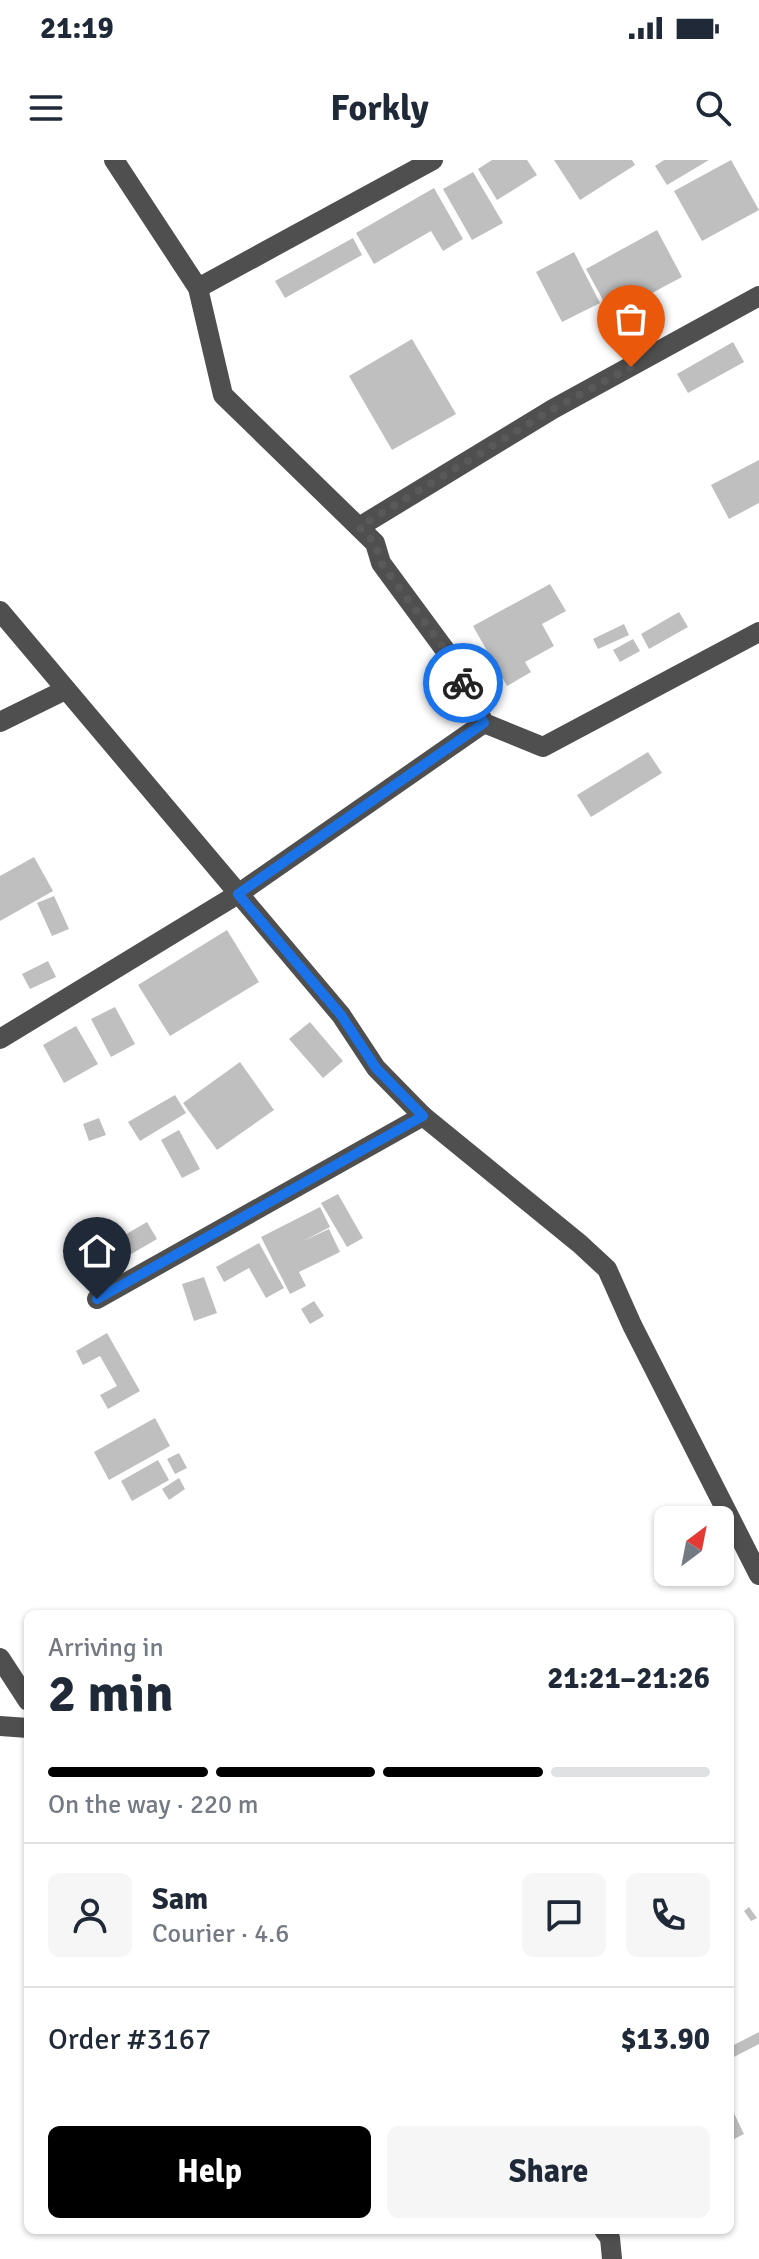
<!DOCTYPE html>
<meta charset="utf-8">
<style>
:root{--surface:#fff;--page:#f6f6f7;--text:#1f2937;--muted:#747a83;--line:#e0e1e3;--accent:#000}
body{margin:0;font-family:Signika,sans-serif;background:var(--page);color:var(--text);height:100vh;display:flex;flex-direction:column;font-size:30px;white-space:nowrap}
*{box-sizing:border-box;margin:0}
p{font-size:26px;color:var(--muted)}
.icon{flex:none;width:44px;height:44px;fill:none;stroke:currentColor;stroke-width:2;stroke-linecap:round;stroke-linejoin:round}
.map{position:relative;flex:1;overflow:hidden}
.panel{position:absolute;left:24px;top:1450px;width:710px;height:624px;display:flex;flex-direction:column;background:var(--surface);border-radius:12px;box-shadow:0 2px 6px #0004}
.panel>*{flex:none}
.needle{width:52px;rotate:32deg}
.buttons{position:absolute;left:654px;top:1346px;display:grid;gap:16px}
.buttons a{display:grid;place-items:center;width:80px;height:80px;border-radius:12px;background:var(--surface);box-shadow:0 2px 6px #0004;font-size:40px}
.pin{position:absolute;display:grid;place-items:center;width:68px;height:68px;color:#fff;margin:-82px -34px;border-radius:50% 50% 50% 0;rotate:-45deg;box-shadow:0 0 8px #0007}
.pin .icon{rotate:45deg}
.courier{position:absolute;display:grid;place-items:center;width:80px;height:80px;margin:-40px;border:6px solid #1a73e8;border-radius:50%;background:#fff;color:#222;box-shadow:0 2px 10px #0007}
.overview em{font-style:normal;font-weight:800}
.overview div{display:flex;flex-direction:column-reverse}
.overview{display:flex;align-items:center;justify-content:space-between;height:136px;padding:0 24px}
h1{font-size:52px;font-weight:800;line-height:60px}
.bar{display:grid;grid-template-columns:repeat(4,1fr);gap:12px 8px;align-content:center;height:96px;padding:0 24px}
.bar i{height:10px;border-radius:6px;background:var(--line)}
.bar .active{background:var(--accent)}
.bar p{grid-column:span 4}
.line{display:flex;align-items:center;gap:20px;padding:0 24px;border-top:2px solid var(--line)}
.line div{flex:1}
.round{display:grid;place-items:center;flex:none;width:84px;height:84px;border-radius:12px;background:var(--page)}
.button{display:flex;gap:16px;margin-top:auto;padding:16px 24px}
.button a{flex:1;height:92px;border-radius:12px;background:var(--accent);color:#fff;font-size:32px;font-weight:800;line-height:92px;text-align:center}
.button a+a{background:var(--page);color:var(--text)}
.status{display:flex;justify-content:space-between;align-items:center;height:56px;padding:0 40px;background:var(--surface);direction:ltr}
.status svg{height:22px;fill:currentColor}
header{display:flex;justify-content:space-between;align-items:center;height:104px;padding:0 24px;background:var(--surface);font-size:36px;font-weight:800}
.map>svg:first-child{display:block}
.building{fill:#bfbfbf}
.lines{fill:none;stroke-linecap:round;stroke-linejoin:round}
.minor{stroke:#4f4f4f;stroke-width:20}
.done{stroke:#595959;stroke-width:8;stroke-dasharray:0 14.4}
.route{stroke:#1a73e8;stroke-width:10}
</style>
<div class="status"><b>21:19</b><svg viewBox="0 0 49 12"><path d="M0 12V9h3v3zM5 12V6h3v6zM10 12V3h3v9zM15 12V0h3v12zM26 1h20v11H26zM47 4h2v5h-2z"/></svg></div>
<header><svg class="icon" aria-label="menu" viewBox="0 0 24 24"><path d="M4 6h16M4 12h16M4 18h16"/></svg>Forkly<svg class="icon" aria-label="search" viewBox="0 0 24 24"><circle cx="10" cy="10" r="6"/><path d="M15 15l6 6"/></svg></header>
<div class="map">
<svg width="759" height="2099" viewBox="0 0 759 2099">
<rect width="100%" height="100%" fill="#fff"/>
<!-- building -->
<g class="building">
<polygon points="492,0 527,0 537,15 497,40 478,9"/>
<polygon points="554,0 632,0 635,5 580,40"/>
<polygon points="664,0 709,0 667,25 655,6"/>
<polygon points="731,0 759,50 702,81 674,31"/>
<polygon points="473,12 503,63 472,80 443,29"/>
<polygon points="434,28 463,79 443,91 431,71 374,104 356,73"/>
<polygon points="657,70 682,117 622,149 632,167 621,173 586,109"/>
<polygon points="353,78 362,95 285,138 275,121"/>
<polygon points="574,92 600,143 562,162 536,112"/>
<polygon points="412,179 456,254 392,290 349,216"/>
<polygon points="733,182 744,202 688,233 677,214"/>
<polygon points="759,300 759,343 729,359 711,325"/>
<polygon points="550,424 566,451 542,464 554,486 525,502 531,512 507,526 473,466"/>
<polygon points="679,452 688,467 649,489 641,474"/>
<polygon points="624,464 629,475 598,489 593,479"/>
<polygon points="633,479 640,491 620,502 613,490"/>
<polygon points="648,592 662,613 591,657 577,635"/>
<polygon points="34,697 53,731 0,761 0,716"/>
<polygon points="54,736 69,769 52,776 37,743"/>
<polygon points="227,770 259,822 170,876 138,825"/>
<polygon points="48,801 56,817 30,829 22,814"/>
<polygon points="115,847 135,884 111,897 91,859"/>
<polygon points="310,862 343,901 323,918 289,879"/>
<polygon points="76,866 98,904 64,923 43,885"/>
<polygon points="240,902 274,950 217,990 183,943"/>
<polygon points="175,935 186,953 140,981 128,962"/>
<polygon points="99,958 106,975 89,981 83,964"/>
<polygon points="179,970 200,1009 182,1018 161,980"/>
<polygon points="338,1034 363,1078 347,1087 321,1043"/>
<polygon points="320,1047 330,1067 303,1081 329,1069 340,1092 299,1112 306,1126 290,1134 261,1077"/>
<polygon points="147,1062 157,1079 90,1118 80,1101"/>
<polygon points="259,1083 284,1128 266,1138 249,1108 224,1122 216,1107"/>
<polygon points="204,1117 217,1153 194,1161 182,1124"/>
<polygon points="314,1141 324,1156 310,1164 301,1149"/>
<polygon points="107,1173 140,1231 108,1249 100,1235 117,1226 100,1196 83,1205 76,1191"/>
<polygon points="155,1258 170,1286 109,1320 94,1292"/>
<polygon points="179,1293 187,1308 175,1314 167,1299"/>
<polygon points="158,1300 169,1320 132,1341 121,1321"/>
<polygon points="179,1318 185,1329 169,1340 162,1329"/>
<polygon points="749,1747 757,1758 751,1761 744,1751"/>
<polygon points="759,1872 759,1884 730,1899 730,1887"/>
<polygon points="730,1945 744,1974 730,1981"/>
</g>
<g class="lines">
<!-- minor -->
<g class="minor">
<polyline points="114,0 198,128 223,235 375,383 381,403 451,498 484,563 543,587 759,472"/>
<polyline points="198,128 433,0"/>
<polyline points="359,367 553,249 759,136"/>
<polyline points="0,451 341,855 376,908 423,956 580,1084 607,1109 632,1165 759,1415"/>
<polyline points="0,562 65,530"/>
<polyline points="0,879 238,734 484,563"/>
<polyline points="97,1139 423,956"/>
<polyline points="0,1498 28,1541"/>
<polyline points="0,1566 28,1568"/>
<polyline points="604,2070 610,2078 612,2099"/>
</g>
</g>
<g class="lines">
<!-- done -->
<polyline class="done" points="463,523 451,498 381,403 375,383 359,367 553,249 631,207"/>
<!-- route -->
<polyline class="route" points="97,1139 423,956 376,908 341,855 238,734 484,563 463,523"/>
</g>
</svg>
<div class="buttons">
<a><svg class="needle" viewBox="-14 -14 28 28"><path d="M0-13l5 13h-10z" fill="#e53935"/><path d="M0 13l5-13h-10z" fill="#747a83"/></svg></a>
</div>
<div class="pin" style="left:631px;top:207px;background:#ea580c"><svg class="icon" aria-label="bag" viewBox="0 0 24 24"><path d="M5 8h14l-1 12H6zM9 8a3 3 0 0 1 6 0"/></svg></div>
<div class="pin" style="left:97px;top:1139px;background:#1f2937"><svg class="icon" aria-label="home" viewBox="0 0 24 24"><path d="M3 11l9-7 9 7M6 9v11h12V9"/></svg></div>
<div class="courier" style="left:463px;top:523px"><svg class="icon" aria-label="bike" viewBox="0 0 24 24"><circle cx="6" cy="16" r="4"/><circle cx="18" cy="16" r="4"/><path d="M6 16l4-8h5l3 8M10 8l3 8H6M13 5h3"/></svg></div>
<section class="panel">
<div class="overview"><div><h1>2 min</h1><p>Arriving in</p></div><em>21:21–21:26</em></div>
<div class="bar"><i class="active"></i><i class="active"></i><i class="active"></i><i></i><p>On the way · 220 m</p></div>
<div class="line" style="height:144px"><a class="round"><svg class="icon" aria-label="person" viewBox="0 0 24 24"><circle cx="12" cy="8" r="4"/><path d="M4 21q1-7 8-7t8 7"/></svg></a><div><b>Sam</b><p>Courier · 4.6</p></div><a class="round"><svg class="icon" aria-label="chat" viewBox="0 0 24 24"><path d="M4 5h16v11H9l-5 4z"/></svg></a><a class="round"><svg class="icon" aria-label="phone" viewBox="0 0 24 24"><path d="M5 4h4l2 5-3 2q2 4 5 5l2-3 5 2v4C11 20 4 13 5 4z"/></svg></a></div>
<div class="line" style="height:104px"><div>Order #3167</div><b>$13.90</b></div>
<div class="button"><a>Help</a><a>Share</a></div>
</section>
</div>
